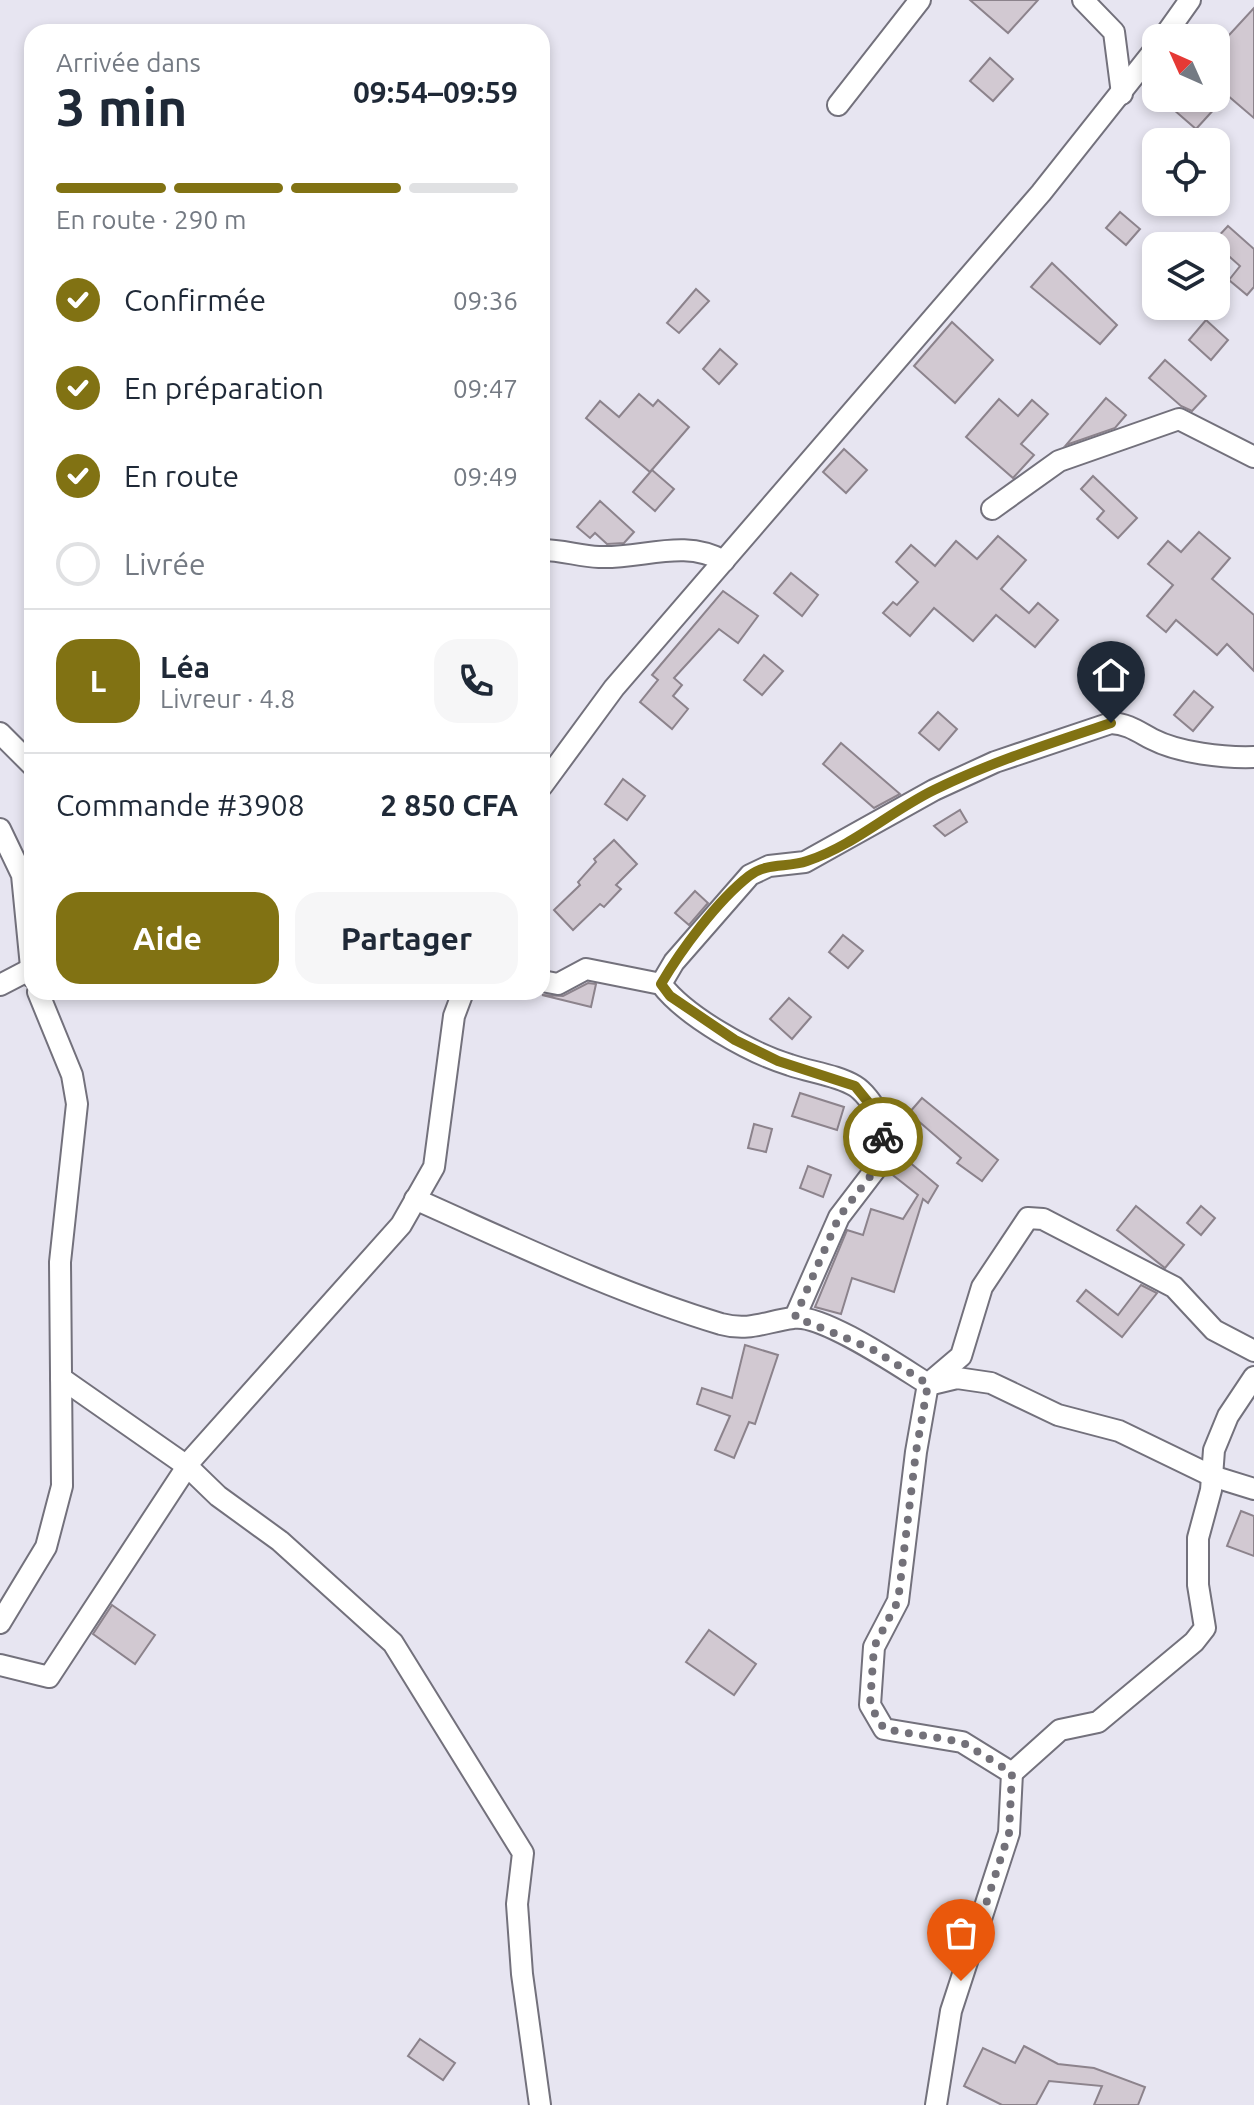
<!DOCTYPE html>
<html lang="fr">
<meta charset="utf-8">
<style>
:root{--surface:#fff;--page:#f6f6f7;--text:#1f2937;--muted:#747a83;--line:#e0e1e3;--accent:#817213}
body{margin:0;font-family:Ubuntu,sans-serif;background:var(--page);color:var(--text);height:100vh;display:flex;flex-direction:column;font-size:30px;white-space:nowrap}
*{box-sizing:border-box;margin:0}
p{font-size:26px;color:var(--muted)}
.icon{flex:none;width:44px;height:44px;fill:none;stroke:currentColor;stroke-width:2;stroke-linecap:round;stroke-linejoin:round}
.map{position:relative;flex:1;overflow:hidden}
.details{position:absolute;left:24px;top:24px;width:526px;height:976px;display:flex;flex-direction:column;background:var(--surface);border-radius:24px;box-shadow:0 4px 12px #0003}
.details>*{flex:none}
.needle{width:52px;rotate:315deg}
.fabs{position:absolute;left:1142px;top:24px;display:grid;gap:16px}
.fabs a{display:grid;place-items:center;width:88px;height:88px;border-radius:16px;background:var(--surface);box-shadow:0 4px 12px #0003;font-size:40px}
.pin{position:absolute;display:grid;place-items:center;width:68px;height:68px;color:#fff;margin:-82px -34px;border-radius:50% 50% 50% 0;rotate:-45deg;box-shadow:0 0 8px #0007}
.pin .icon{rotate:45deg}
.courier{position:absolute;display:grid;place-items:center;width:80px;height:80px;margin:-40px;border:6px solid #817213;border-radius:50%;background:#fff;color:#222;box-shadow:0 2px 10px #0007}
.headline em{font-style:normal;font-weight:700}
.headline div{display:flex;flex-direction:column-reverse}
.headline{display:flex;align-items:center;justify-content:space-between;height:136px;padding:0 32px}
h1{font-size:52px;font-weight:700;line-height:60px}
.bar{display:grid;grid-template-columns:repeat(4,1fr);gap:12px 8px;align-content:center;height:96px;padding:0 32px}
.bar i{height:10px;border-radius:6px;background:var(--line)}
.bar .active{background:var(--accent)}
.bar p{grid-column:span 4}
.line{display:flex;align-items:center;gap:20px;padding:0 32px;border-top:2px solid var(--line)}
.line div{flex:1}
.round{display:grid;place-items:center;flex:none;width:84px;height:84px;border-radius:24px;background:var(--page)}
ol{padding:0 32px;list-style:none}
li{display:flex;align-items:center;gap:24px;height:88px}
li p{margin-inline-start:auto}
li .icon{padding:8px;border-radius:50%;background:var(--accent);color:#fff;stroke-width:4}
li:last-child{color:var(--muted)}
li i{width:44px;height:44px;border:4px solid var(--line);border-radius:50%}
.cta{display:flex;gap:16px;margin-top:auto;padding:16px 32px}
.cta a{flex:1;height:92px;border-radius:24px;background:var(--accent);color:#fff;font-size:32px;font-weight:700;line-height:92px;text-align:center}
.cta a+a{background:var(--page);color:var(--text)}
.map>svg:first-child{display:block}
.building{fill:#d2c9d2;stroke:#8c838c;stroke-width:2}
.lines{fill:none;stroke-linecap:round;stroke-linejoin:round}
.minor-casing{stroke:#73717c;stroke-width:24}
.minor{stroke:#fff;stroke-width:20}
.done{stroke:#737179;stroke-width:8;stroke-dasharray:0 14.4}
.route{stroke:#817213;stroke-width:10}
</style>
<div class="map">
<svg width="1254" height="2105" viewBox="0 0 1254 2105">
<rect width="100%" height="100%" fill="#e7e5f1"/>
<!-- building -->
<g class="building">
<polygon points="970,0 1038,0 1008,33"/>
<polygon points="1254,8 1254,118 1227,95 1196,129 1174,110 1185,98 1216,98 1216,63 1226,52 1219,46"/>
<polygon points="990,58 1013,79 993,101 970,81"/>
<polygon points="1120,212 1140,229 1126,245 1106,228"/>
<polygon points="1228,226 1254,249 1254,287 1247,295 1229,280 1240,266 1213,242"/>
<polygon points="1052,263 1117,325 1100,344 1031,287"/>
<polygon points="696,289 709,301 679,333 667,323"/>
<polygon points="1206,320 1228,340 1211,360 1189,340"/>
<polygon points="952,322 993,360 955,403 914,366"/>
<polygon points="720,349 737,364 719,384 703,369"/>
<polygon points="1165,360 1206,396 1192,411 1181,406 1149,378"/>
<polygon points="639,394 653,406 658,400 689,427 650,472 586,418 600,401 619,417"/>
<polygon points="1106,398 1126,415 1115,428 1066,445"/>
<polygon points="999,399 1018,416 1032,400 1048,414 1021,444 1034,455 1013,478 966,437"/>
<polygon points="844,449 867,470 846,493 823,472"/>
<polygon points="652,470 674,489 655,511 633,492"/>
<polygon points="1093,476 1137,518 1118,538 1097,519 1104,511 1081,489"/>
<polygon points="600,501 634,532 624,543 607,544 595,533 590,538 577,527"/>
<polygon points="1199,532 1230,558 1212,579 1254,615 1254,671 1227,644 1217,655 1176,620 1166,632 1147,616 1173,585 1148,564 1168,541 1181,552"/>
<polygon points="998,536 1026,560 1001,589 1029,613 1038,603 1058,620 1035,647 996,615 973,641 934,608 910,636 883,613 893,602 897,605 918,582 896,562 911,545 935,566 956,541 977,559"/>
<polygon points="791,573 818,595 802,616 774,593"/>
<polygon points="723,591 758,616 738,643 719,629 674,678 682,685 673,696 688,709 672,729 640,702 658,680 652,675"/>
<polygon points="764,655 783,671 762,695 744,680"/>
<polygon points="1194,691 1213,707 1193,731 1174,715"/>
<polygon points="938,712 957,729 939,750 919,733"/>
<polygon points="841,743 900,794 874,808 823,764"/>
<polygon points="623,779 645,796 627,820 605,804"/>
<polygon points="960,810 967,822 945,836 934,826"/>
<polygon points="614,840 637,864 616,885 621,889 604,907 600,904 573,930 554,910 580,885 578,882 596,862 594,859"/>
<polygon points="695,891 708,903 689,925 675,913"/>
<polygon points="843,935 863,951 848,968 829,952"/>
<polygon points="588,983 596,984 591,1007 542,995 563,996"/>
<polygon points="789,998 811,1017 792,1039 770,1019"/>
<polygon points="800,1093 844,1107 837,1130 792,1116"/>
<polygon points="922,1098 998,1160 982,1181 957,1163 961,1158 909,1113"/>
<polygon points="754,1124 772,1129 766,1152 748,1148"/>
<polygon points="902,1156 938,1186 928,1203 923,1199 894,1292 852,1278 841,1314 815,1307 847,1230 863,1235 871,1209 903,1219 918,1195 889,1172"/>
<polygon points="808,1166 831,1175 823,1197 800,1188"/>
<polygon points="1136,1206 1184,1245 1165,1268 1117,1230"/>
<polygon points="1201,1206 1215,1218 1201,1235 1187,1223"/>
<polygon points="1141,1285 1157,1293 1122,1337 1077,1301 1086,1290 1118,1315"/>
<polygon points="745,1345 778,1355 755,1424 749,1422 734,1458 715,1450 730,1416 697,1404 702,1388 732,1398"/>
<polygon points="1241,1511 1254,1516 1254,1556 1227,1546"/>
<polygon points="112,1605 155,1635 135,1664 93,1634"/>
<polygon points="709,1630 756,1664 734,1695 686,1662"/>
<polygon points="420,2039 455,2063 443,2080 408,2056"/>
<polygon points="1024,2046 1058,2064 1094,2068 1145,2087 1138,2105 1094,2105 1102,2086 1049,2081 1036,2105 1002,2105 964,2086 983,2048 1015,2063"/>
</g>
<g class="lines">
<!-- minor casing -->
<g class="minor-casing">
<g id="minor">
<polyline points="1083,0 1114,32 1122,94"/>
<polyline points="1163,38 1190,0"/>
<polyline points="838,105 920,0"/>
<polyline points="992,509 1059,461 1179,419 1254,457"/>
<path d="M542,550C562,550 579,556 599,557C643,559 683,538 724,561"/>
<polyline points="0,733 32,765"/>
<polyline points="542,786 614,688 1041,193 1156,48"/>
<polyline points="0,829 22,875 32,977"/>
<path d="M542,981L558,984L586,969L661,984C686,1017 751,1053 790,1065C810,1072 837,1075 855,1086C868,1094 877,1112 886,1124L878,1166L839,1217L795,1317"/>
<path d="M661,984L674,962L750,875L769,866L805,862L934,790L995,762L1111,723C1128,724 1137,731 1152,739C1179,753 1224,758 1254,757"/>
<polyline points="0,985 29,970"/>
<path d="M415,1199C516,1244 615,1292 721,1324C750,1332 767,1321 793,1318C822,1313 902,1368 928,1384L916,1452L898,1601L874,1647L870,1705L884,1729L962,1742L1012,1773L1009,1833L951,2011L936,2105"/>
<polyline points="61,1378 187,1466 218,1496 280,1541 393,1643 523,1853 517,1904 522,1974 540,2105"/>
<polyline points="928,1384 961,1356 982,1287 1028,1218 1043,1219 1174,1287 1214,1330 1254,1351"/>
<polyline points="932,1384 957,1378 991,1383 1058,1415 1119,1431 1212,1476 1254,1489"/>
<polyline points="0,1623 46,1547 62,1486 60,1262 77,1104 72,1075 38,992"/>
<polyline points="0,1665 49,1677 192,1459 401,1225 434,1167 454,1016 463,992"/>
<polyline points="1012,1773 1060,1730 1098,1722 1194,1642 1205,1628 1198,1585 1198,1538 1211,1490 1214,1450 1228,1416 1254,1377"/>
</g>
</g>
<!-- minor -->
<use href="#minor" class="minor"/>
</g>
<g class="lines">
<!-- done -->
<polyline class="done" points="883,1137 878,1166 839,1217 795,1317 872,1349 928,1384 916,1452 898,1601 874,1647 870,1705 884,1729 962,1742 1012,1773 1009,1833 961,1981"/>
<!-- route -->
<path class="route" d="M883,1137L886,1124L855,1086L778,1061L735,1040L670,996L661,984C681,950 717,901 749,876C767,862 787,868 807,861C853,846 891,811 934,790C991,762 1051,743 1111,723"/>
</g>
</svg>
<div class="fabs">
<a><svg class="needle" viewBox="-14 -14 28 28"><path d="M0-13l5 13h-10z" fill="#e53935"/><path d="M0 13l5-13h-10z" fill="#747a83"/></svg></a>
<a><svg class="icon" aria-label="locate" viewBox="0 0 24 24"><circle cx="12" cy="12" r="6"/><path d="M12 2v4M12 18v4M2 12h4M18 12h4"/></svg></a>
<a><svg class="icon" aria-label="layers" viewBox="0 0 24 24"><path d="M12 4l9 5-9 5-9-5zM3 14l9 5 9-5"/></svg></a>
</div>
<div class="pin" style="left:961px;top:1981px;background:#ea580c"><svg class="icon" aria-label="bag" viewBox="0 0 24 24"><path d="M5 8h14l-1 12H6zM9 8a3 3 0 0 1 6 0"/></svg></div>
<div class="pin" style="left:1111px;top:723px;background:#1f2937"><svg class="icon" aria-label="home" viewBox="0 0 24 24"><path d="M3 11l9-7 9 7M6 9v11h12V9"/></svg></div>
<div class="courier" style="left:883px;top:1137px"><svg class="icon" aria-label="bike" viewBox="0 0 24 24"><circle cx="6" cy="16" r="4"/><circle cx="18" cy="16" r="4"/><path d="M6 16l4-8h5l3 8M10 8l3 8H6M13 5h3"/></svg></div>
<section class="details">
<div class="headline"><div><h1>3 min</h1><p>Arrivée dans</p></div><em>09:54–09:59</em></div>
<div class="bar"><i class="active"></i><i class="active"></i><i class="active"></i><i></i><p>En route · 290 m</p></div>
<ol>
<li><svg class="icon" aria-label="check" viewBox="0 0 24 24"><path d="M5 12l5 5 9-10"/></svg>Confirmée<p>09:36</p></li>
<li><svg class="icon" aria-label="check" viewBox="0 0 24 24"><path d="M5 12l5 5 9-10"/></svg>En préparation<p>09:47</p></li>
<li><svg class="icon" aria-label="check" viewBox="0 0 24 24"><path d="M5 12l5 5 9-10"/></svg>En route<p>09:49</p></li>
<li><i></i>Livrée</li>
</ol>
<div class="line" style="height:144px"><b class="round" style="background:var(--accent);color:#fff">L</b><div><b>Léa</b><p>Livreur · 4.8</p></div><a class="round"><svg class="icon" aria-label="phone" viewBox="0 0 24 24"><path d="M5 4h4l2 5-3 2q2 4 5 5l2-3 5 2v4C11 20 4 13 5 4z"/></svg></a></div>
<div class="line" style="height:104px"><div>Commande #3908</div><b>2 850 CFA</b></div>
<div class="cta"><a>Aide</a><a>Partager</a></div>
</section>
</div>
